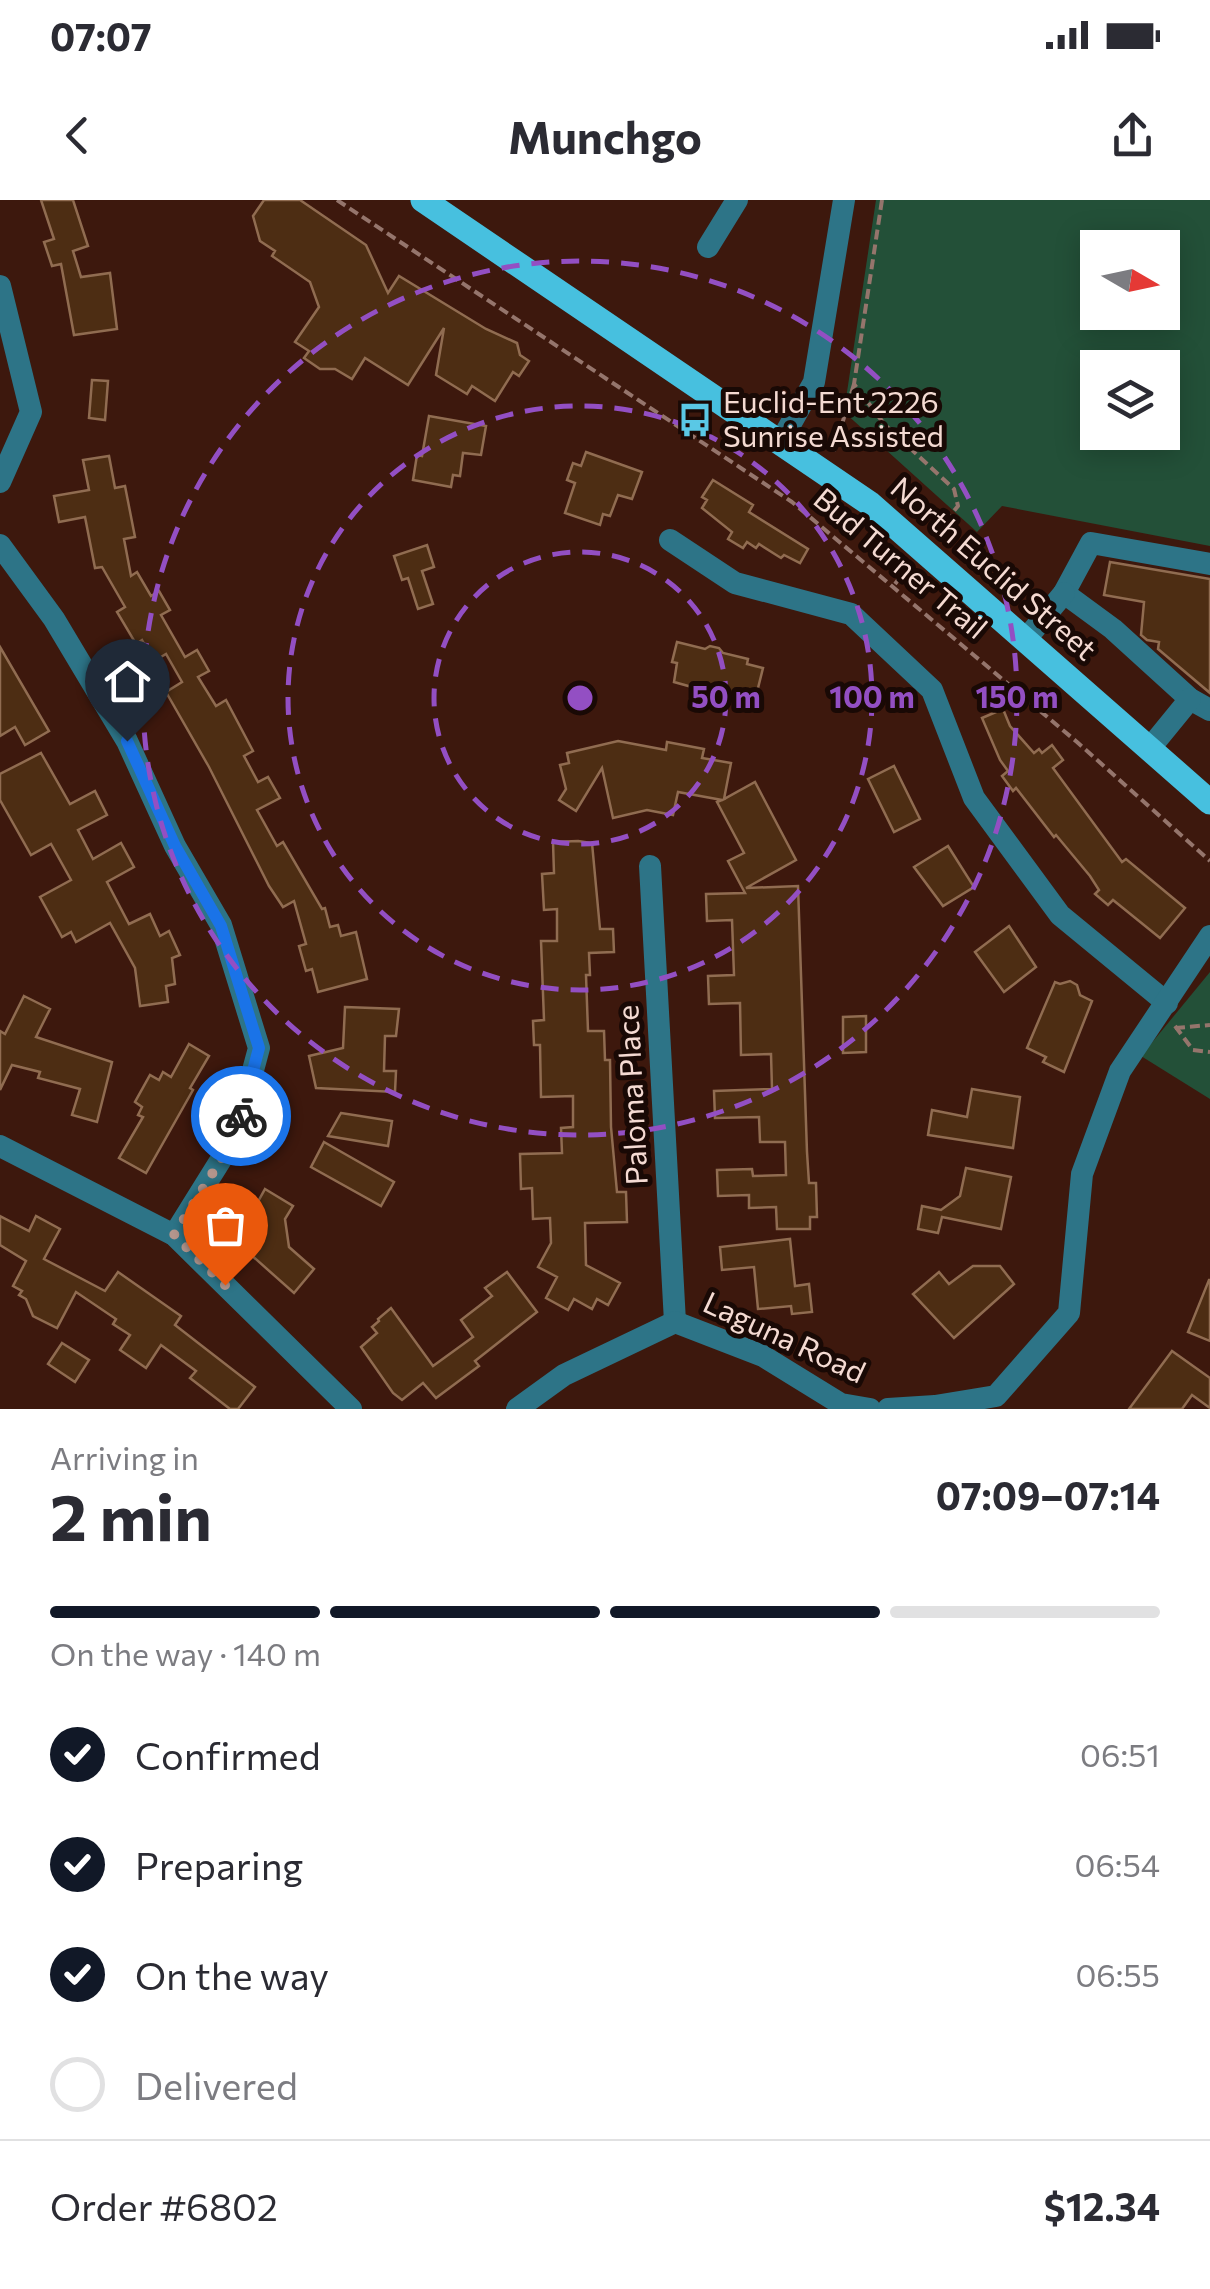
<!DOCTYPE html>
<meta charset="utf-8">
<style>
:root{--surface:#fff;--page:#f7f7f7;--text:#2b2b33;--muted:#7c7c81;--line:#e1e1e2;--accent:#111827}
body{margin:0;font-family:Commissioner,sans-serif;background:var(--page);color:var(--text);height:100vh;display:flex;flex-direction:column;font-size:38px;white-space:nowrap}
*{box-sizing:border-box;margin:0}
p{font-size:32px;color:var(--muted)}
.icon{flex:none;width:55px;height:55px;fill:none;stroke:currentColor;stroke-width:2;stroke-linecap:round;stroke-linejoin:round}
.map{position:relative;height:1209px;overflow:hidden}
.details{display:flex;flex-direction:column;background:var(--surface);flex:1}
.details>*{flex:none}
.needle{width:65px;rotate:99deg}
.buttons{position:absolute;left:1080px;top:30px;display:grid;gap:20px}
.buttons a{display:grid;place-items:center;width:100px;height:100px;border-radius:0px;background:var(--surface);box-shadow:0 5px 25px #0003;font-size:50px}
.pin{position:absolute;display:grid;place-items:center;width:85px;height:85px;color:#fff;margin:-102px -42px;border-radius:50% 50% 50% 0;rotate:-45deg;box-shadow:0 0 10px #0007}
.pin .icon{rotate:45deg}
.courier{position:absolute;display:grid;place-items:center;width:100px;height:100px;margin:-50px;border:8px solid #1a73e8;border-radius:50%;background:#fff;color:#222;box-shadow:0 2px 12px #0007}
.headline em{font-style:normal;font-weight:700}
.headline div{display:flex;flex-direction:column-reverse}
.headline{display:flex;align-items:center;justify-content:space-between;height:170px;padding:0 50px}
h1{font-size:65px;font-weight:700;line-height:75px}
.bar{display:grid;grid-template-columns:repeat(4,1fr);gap:15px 10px;align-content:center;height:120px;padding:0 50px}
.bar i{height:12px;border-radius:8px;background:var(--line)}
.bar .selected{background:var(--accent)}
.bar p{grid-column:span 4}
.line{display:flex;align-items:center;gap:25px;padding:0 50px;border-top:2px solid var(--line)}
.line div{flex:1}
ol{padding:0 50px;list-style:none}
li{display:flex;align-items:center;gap:30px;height:110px}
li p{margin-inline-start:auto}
li .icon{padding:10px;border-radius:50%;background:var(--accent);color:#fff;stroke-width:4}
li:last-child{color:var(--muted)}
li i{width:55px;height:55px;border:5px solid var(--line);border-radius:50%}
.status{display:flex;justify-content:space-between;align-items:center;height:70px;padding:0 50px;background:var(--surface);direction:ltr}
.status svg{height:28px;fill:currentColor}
header{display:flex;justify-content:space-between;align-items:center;height:130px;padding:0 50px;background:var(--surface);font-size:45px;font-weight:700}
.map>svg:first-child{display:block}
.green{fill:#235038;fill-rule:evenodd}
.building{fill:#4d2d13;stroke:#906c51;stroke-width:2.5}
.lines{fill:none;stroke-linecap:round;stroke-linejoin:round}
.path{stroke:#95756c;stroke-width:4;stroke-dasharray:10 5;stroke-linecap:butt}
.minor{stroke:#2d7487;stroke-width:22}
.major{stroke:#47c0df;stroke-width:25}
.done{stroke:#b4968d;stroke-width:10;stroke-dasharray:0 18}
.route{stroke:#1a73e8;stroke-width:12}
.ring{fill:none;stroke:#934fc3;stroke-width:5;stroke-dasharray:18 12}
.labels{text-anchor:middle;stroke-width:10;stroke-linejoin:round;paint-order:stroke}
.poi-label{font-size:30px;fill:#f4dad2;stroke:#190905;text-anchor:start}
.street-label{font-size:30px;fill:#f4dad2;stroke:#190905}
.centre{fill:#934fc3;stroke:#190905;stroke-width:5}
.ring-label{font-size:30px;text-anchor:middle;font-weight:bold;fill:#934fc3;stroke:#190905;stroke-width:10;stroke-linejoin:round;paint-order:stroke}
</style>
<div class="status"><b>07:07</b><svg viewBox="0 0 49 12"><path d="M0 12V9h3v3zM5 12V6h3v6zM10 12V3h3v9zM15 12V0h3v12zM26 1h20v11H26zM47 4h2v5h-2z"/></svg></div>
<header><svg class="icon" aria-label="back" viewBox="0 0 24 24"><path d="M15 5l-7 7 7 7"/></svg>Munchgo<svg class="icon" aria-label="share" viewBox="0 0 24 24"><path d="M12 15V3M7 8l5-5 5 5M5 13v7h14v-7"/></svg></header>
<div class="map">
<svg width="1210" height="1209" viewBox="0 0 1210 1209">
<rect width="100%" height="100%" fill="#3d180d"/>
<!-- green -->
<g class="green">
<path d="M876,0H1210V346L1002,306L977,332L844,212ZM1098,48H1162V112H1098ZM1098,168H1162V232H1098Z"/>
<polygon points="1210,772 1210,899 1141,856"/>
</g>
<!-- building -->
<g class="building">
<polygon points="41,0 73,0 88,46 73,51 81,77 110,73 117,129 74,135 61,64 52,66 44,42 54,39"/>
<polygon points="264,0 300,0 366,45 388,93 399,76 486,129 517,143 520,155 529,161 519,176 513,172 495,201 472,186 467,194 436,175 444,128 408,185 365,158 352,179 335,169 320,169 304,158 309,151 295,142 319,107 310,82 272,56 275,51 260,41 253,16"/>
<polygon points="92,180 108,181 105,220 89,218"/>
<polygon points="429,216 486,226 481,255 463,253 460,276 453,275 451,287 413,280 417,255 422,256"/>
<polygon points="586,252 642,272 632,299 618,295 610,316 603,314 600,325 565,313 575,283 567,280 573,263 581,266"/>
<polygon points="109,256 115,288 125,286 135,337 124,339 131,376 137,372 151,396 159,391 170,410 161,415 185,457 197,450 209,471 198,477 216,506 226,500 253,551 244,556 258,582 268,577 280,598 257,610 277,646 283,642 322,709 325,708 330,727 338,725 341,736 356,732 367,779 318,792 312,769 306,771 299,746 306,744 294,701 283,707 269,686 209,567 166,492 182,482 166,454 154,461 142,440 136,444 117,412 125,407 102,367 95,368 85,317 59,322 54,296 89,290 83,260"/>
<polygon points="713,280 753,305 749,312 808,349 800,363 784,355 781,358 759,344 756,348 747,342 743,348 728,339 732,332 702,308 707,300 702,297"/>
<polygon points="427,345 434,367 422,371 433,404 418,409 408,378 402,380 394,356"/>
<polygon points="1110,362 1210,379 1210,493 1158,449 1159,442 1147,440 1141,435 1144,402 1104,395"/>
<polygon points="677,442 705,449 710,446 719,448 723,453 748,459 747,464 763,468 756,496 752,495 750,502 735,499 674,482 677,463 672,462"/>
<polygon points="0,447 49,531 25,545 15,527 0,536"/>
<polygon points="1003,509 1010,526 1034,553 1039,549 1042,553 1052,545 1063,560 1053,568 1122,662 1126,659 1185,708 1160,738 1113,700 1108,705 1095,694 1099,690 1090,676 1056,635 1054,637 1016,588 1013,591 1002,576 1008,571 1000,560 982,518"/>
<polygon points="618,541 666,550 667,542 704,549 702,558 731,563 724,599 755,582 796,660 746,688 798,686 807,952 809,983 816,983 817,1017 810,1017 810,1029 777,1029 776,1007 749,1008 749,995 718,996 717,970 752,969 753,976 786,975 785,942 760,942 759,917 715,918 714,891 772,889 771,854 741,855 740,803 709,804 708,776 734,775 732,720 707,721 706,694 745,693 728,661 744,653 717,602 722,600 678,592 673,615 647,610 613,618 602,568 576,611 559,600 566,589 560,565 569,563 567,553"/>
<polygon points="41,553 70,604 95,591 107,615 78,630 93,659 121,643 134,667 107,682 129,724 150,714 160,736 169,731 180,755 172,758 175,784 166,786 168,802 140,806 135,768 110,723 76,742 71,732 62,737 40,697 71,680 51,644 31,655 0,600 0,574"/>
<polygon points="894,566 920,619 894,632 868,579"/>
<polygon points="578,641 592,643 600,729 613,729 614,752 589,753 590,775 586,775 588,831 604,831 605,860 610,860 611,927 617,992 626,992 627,1022 585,1023 586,1065 620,1083 608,1105 597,1099 592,1109 574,1099 568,1110 546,1098 557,1077 538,1067 551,1043 550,1018 533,1019 532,988 521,989 520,954 562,953 561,928 573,927 573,896 541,897 540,845 534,845 533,821 544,820 541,741 557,741 557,709 544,710 542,674 554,673 553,642"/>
<polygon points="948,646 974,687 943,706 914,667"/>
<polygon points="1009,726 1036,767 1004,792 975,752"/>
<polygon points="1070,781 1077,785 1080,795 1092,801 1064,872 1043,862 1046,857 1027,848 1055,782 1060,784"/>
<polygon points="24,796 50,809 36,837 112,862 97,922 72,915 80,889 38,878 40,872 12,865 0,890 0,831 5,834"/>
<polygon points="345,807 399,809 396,836 385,836 384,871 396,871 395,892 316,888 309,856 343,848"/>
<polygon points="866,816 866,852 843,853 843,817"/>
<polygon points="189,844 209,856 190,888 193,890 146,973 119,958 143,917 138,915 142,907 135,902 150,875 159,880 163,872 171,877"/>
<polygon points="972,889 1020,897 1013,948 928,935 932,910 967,917"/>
<polygon points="341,913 392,921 388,946 328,936"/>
<polygon points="324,942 394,982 381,1006 311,967"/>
<polygon points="966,968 1011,977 1001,1029 942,1017 938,1033 918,1029 922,1006 941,1010 960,996"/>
<polygon points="265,989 293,1006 285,1019 289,1047 314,1069 294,1093 249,1053 243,1039 244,1027"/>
<polygon points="0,1016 29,1031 36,1016 60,1029 44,1059 105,1091 118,1072 181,1116 175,1125 255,1187 238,1209 230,1209 190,1178 196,1171 161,1145 146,1168 120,1150 130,1135 113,1124 116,1119 76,1092 57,1128 33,1116 26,1099 19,1095 22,1091 13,1086 26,1061 0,1045"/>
<polygon points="790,1039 795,1086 809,1084 812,1112 792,1114 791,1106 758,1109 754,1067 722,1070 720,1047"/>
<polygon points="973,1066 1000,1066 1014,1084 954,1138 913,1094 939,1072 949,1084"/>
<polygon points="507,1072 537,1112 475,1161 479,1166 436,1198 423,1183 402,1200 393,1193 361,1147 377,1133 372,1127 379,1121 378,1119 391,1108 433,1166 473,1137 461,1120 492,1096 485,1088"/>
<polygon points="1209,1080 1210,1080 1210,1141 1188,1132"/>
<polygon points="62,1143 89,1160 75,1182 48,1164"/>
<polygon points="1172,1151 1210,1178 1210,1208 1192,1195 1182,1209 1129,1209"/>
</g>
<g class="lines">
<!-- path -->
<g class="path">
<polyline points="337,0 792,302 1077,542 1210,661"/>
<polyline points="882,0 854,184 885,225 954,289 958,306 936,333"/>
<polyline points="834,251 854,184"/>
<polyline points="895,384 907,368"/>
<polyline points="1175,826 1193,850 1210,852"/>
<polyline points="1175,828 1210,825"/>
</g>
<!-- minor -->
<g class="minor">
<polyline points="708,47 737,0"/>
<polyline points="0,86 31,212 0,282"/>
<polyline points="781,241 814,182 844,0"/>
<polyline points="670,340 735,383 851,414 932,490 974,598 1060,715 1167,803"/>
<polyline points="0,345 54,419 127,541 175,646 221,725 259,848 235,937 174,1035"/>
<polyline points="1210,364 1091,343 1064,393 1113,429 1190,499 1210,510"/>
<polyline points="1026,439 1064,393"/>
<polyline points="1150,548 1190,499"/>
<polyline points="650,666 675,1122"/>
<polyline points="0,946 174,1035 351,1209"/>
<polyline points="517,1209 564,1175 675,1122 763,1156 841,1204 870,1209"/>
<polyline points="888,1209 935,1206 996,1196 1069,1113 1082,974 1120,871 1210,736"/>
</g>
<!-- major -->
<polyline class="major" points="423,0 869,303 1210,602"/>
</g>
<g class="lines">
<!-- done -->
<polyline class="done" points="225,1085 174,1035 235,937 241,916"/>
<!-- route -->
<polyline class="route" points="127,541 175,646 221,726 259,848 241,916"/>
</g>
<!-- distance rings -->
<g class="ring">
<circle cx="580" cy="498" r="146"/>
<circle cx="580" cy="498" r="292"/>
<circle cx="580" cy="498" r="437"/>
</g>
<!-- icons -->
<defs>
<g id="bus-bare" transform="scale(2.7)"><path d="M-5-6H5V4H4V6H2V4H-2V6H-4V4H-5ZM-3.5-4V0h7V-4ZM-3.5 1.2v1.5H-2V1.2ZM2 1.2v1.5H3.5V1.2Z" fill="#5ac8e5" stroke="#190905" stroke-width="2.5" paint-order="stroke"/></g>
</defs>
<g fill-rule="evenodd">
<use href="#bus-bare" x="695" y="220"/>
</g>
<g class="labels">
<!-- poi labels -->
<g class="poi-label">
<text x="723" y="213">Euclid-Ent 2226<tspan x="723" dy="34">Sunrise Assisted</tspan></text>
</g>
<!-- street labels -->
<g class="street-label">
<text transform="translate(900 364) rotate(40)" y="10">Bud Turner Trail</text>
<text transform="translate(993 369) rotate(41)" y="10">North Euclid Street</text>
<text transform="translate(633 895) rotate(-93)" y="10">Paloma Place</text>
<text transform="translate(784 1138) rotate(25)" y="10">Laguna Road</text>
</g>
</g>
<circle cx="580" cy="498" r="15" class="centre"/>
<g class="ring-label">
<text x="726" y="508">50 m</text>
<text x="872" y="508">100 m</text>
<text x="1017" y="508">150 m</text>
</g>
</svg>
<div class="buttons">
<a><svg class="needle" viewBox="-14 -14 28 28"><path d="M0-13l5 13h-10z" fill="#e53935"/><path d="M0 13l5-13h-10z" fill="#7c7c81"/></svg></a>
<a><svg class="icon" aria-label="layers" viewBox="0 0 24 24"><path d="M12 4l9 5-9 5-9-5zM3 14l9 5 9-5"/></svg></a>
</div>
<div class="pin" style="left:225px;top:1085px;background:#ea580c"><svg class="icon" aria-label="bag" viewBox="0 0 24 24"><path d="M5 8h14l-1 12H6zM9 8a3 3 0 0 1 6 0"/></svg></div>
<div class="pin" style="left:127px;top:541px;background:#1f2937"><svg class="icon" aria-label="home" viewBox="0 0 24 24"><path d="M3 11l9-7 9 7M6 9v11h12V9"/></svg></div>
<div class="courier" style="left:241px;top:916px"><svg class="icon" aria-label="bike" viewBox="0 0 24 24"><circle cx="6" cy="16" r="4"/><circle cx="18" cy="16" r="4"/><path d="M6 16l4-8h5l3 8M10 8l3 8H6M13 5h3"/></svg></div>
</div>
<section class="details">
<div class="headline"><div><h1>2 min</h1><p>Arriving in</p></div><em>07:09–07:14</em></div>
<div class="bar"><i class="selected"></i><i class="selected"></i><i class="selected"></i><i></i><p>On the way · 140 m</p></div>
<ol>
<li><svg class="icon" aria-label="check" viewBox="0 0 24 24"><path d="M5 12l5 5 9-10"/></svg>Confirmed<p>06:51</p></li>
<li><svg class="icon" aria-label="check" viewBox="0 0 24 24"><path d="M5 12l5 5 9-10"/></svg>Preparing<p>06:54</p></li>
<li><svg class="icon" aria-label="check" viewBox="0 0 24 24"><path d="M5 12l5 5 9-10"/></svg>On the way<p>06:55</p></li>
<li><i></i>Delivered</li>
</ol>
<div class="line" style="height:130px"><div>Order #6802</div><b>$12.34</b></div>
</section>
